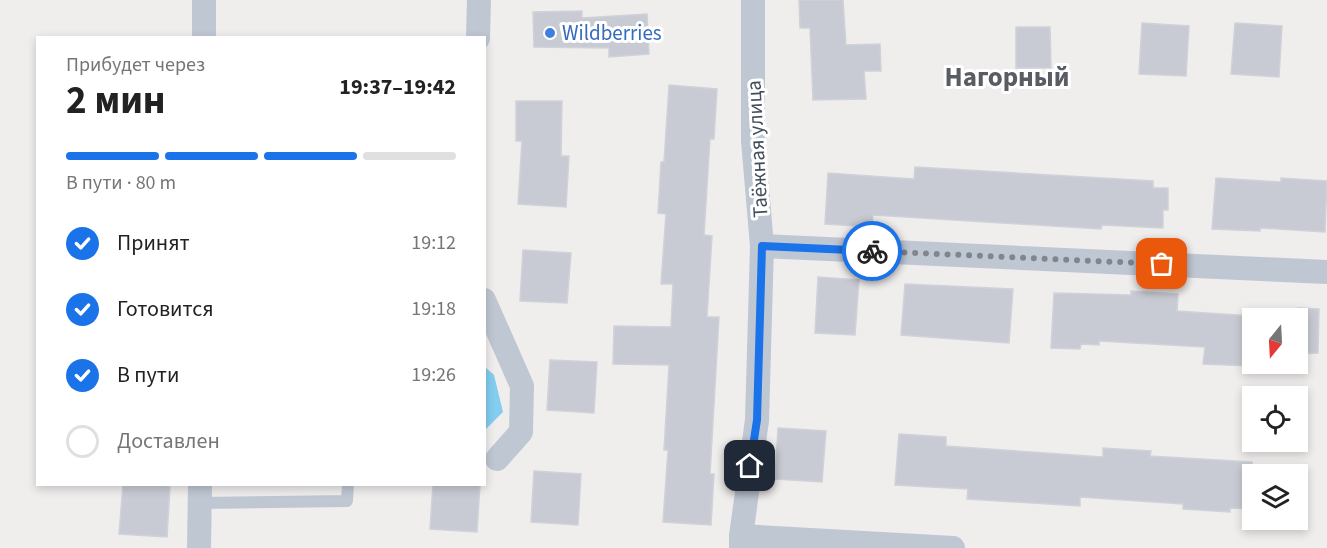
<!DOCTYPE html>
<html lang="ru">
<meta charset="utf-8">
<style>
:root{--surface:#fff;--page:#f2f2f2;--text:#222;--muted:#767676;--line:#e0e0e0;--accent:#1a73e8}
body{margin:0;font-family:"Source Sans 3",sans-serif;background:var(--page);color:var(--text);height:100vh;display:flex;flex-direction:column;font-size:22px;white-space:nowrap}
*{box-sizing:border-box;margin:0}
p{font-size:20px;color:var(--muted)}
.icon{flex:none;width:33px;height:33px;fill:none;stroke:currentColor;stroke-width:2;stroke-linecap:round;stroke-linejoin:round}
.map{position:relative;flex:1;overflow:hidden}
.panel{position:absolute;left:36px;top:36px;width:450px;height:450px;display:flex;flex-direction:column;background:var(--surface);border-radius:0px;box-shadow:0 3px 9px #0003}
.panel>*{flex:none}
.needle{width:39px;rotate:198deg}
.fabs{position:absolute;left:1242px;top:308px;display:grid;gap:12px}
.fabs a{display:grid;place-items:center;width:66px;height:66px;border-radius:0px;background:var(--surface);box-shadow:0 3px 9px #0003;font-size:30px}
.pin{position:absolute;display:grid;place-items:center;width:51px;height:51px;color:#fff;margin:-26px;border-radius:12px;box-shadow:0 3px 9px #0006}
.courier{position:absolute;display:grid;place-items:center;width:60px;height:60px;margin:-30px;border:4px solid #1a73e8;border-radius:50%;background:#fff;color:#222;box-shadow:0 2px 8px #0007}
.summary em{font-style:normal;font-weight:700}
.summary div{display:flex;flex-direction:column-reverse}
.summary{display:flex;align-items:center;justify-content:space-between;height:102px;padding:0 30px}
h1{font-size:39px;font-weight:700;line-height:45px}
.bar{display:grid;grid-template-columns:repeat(4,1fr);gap:9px 6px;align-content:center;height:72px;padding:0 30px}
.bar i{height:8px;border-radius:4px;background:var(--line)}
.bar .active{background:var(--accent)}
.bar p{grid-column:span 4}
ol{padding:0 30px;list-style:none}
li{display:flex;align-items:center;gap:18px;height:66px}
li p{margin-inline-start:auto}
li .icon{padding:6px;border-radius:50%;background:var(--accent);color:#fff;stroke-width:4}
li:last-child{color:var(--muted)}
li i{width:33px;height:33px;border:3px solid var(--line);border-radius:50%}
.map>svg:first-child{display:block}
.water{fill:#82cdf0}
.building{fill:#c8cbd3;stroke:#d0d2d9;stroke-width:1.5}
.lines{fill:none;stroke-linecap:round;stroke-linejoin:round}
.service{stroke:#bfc7d3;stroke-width:12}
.minor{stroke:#bfc7d3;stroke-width:24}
.done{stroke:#80868e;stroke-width:6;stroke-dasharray:0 10.8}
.route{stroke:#1a73e8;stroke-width:8}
.shop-dot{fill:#3f7fe0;stroke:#fff;stroke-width:2}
.labels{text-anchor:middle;stroke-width:6;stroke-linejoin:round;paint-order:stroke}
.shop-label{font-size:21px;fill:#366cbe;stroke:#fff;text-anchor:start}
.street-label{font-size:21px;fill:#444e5b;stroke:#fff}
.district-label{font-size:27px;font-weight:bold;fill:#595c62;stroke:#fff}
</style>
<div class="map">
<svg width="1327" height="548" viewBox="0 0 1327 548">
<rect width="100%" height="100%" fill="#f0eded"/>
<!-- water -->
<polygon class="water" points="485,367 494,375 503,412 485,430"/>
<!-- building -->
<g class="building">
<polygon points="799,0 843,0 846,45 880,44 881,71 864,71 866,99 813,100 810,28 800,28"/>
<polygon points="582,11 582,18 647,14 649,54 609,57 609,48 534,47 533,12"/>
<polygon points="1142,23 1189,26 1186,76 1139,74"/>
<polygon points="1235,23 1282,26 1279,77 1231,74"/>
<polygon points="1016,27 1050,27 1051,68 1016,68"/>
<polygon points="669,85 717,89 714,139 710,139 704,235 712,236 707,317 719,317 710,474 714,474 711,525 663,522 668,450 664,450 669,365 613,364 614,326 671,327 673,284 661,284 666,214 658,213 661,162 664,162"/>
<polygon points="516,101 562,101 561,156 569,156 566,207 518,204 522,141 516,141"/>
<polygon points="915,167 1153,181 1153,188 1168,188 1168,210 1163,210 1163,228 1102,225 1101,229 873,215 872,227 825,224 828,173 914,179"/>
<polygon points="1216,178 1281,182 1281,178 1327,181 1325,232 1260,228 1260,231 1212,229"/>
<polygon points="523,250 571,253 567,303 520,301"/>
<polygon points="818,277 859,280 855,335 815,333"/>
<polygon points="905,284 1013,289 1009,343 901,335"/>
<polygon points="1131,291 1178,294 1177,311 1252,316 1251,366 1203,364 1205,347 1099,341 1099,345 1081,344 1080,349 1051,348 1054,293 1131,295"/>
<polygon points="1298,308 1319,309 1318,353 1298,354"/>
<polygon points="550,360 597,362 594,413 547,410"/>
<polygon points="778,428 826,431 822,482 775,479"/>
<polygon points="899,434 946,437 946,446 1103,457 1103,448 1151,451 1150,456 1252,462 1252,509 1230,508 1230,512 1183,509 1183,504 1080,497 1080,506 967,499 968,489 895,485"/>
<polygon points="534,471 581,474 578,525 531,522"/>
<polygon points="123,484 170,486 167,537 119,534"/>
<polygon points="433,484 480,484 477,532 430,529"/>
</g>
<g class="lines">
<!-- service -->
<polyline class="service" points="200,503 347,501 348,484"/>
<!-- minor -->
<g class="minor">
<polyline points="204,38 204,0"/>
<polyline points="478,38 479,0"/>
<polyline points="762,246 1327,272"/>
<polyline points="484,300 522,386 521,432 497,459"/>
<polyline points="741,536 953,548"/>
<polyline points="199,548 200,484"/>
<polyline points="741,548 741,536 757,420 762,246 753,141 753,0"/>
</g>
</g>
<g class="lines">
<!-- done -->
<polyline class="done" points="872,251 1162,264"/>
<!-- route -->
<polyline class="route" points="750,466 757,420 762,246 872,251"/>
</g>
<!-- markers -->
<circle class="shop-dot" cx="550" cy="33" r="6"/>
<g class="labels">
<!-- shop labels -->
<g class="shop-label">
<text x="562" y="40">Wildberries</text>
</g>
<!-- street labels -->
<g class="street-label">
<text transform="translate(757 149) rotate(-93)" y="7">Таёжная улица</text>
</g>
<!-- district labels -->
<g class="district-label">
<text x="1007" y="86">Нагорный</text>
</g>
</g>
</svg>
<div class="fabs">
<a><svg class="needle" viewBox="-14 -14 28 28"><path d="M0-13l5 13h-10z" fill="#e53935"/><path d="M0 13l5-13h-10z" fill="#767676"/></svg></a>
<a><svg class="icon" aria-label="locate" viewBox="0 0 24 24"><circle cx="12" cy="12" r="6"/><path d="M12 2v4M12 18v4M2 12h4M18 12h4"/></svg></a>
<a><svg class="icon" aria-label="layers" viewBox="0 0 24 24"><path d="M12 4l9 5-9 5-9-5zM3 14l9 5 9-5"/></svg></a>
</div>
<div class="pin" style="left:1162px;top:264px;background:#ea580c"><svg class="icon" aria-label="bag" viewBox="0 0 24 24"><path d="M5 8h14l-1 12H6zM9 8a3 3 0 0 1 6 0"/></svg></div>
<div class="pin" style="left:750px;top:466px;background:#1f2937"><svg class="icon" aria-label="home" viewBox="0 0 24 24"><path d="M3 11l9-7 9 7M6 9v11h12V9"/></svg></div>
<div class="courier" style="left:872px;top:251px"><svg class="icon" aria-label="bike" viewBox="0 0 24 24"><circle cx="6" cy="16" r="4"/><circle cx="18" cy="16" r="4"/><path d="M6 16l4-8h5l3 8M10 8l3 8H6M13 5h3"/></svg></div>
<section class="panel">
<div class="summary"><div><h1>2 мин</h1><p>Прибудет через</p></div><em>19:37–19:42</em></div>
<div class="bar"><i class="active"></i><i class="active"></i><i class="active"></i><i></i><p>В пути · 80 m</p></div>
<ol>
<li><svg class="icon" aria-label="check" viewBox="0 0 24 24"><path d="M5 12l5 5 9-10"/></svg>Принят<p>19:12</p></li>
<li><svg class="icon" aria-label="check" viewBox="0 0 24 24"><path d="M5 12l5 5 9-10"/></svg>Готовится<p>19:18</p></li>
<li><svg class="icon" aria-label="check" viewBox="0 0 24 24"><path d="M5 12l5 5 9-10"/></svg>В пути<p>19:26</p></li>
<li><i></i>Доставлен</li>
</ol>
</section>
</div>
